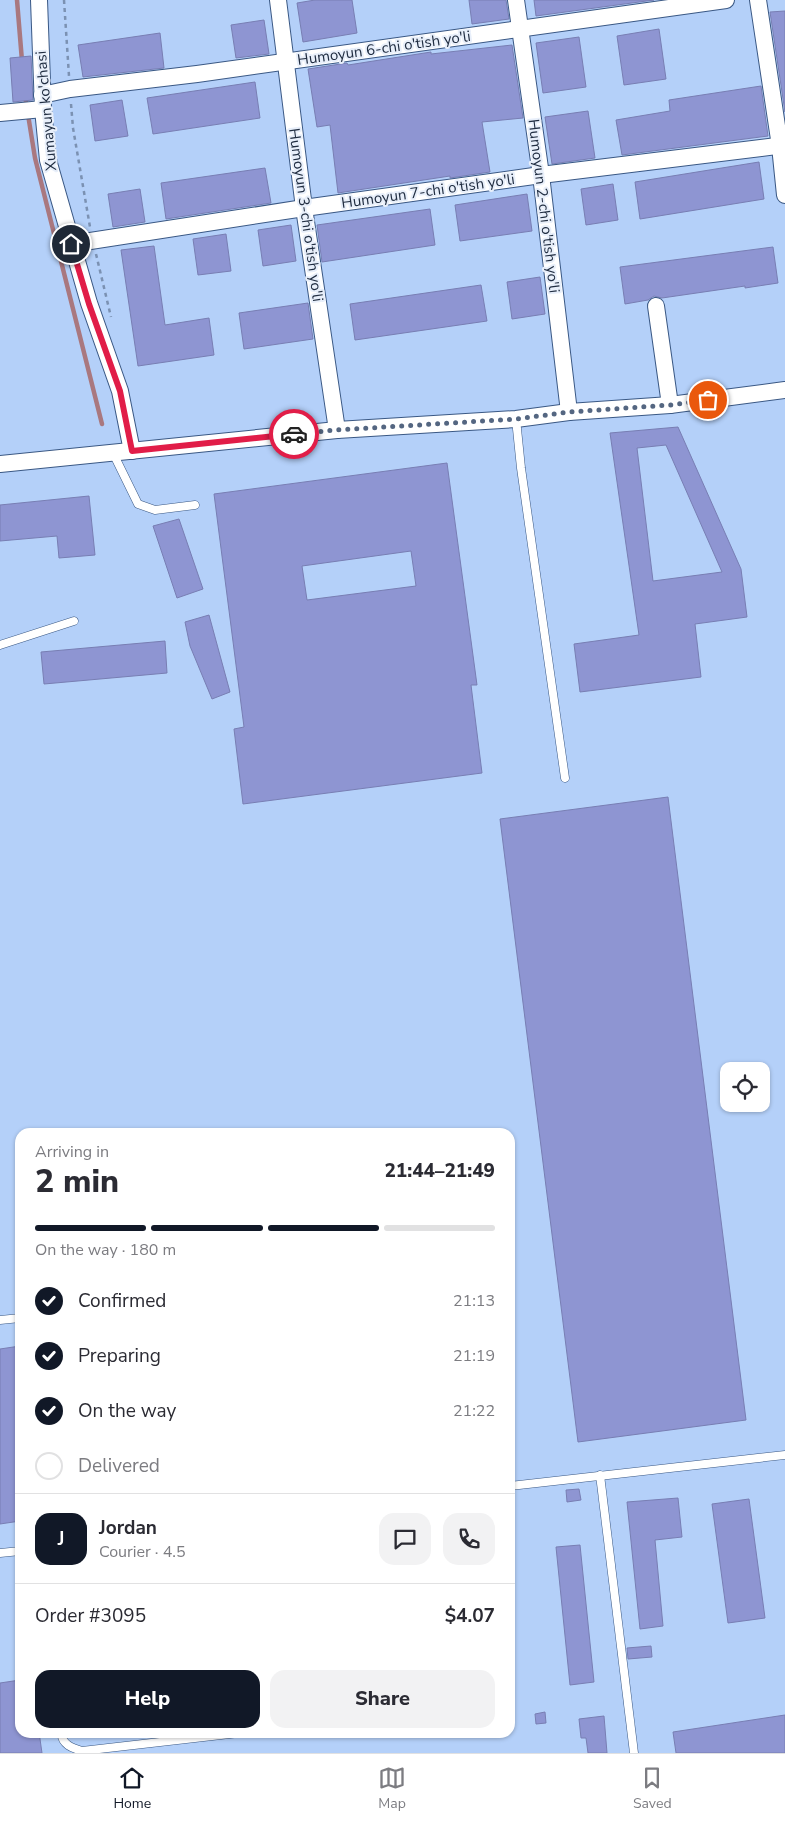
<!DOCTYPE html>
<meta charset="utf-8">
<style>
:root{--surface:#fff;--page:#f2f2f3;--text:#2b2b33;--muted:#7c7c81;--line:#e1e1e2;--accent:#111827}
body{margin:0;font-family:"Nunito Sans",sans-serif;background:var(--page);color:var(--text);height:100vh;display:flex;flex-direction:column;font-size:19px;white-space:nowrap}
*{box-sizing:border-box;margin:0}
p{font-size:16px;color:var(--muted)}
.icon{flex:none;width:28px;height:28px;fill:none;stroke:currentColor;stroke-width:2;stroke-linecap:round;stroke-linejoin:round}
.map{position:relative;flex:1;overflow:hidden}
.panel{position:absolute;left:15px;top:1128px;width:500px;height:610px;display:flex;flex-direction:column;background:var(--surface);border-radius:15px;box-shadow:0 1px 4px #0004}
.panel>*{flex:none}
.controls{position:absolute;left:720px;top:1062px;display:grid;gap:10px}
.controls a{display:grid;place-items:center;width:50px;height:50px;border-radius:10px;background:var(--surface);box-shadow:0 1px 4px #0004;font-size:25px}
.pin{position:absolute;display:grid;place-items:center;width:42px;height:42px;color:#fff;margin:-21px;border:2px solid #fff;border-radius:50%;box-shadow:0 1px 5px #0007}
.courier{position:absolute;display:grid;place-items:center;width:50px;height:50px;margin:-25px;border:4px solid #e11d48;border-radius:50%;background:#fff;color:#222;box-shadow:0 1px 6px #0007}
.head em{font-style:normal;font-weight:800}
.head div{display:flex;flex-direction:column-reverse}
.head{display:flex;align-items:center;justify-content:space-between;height:85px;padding:0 20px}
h1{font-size:32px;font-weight:800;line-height:38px}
.bar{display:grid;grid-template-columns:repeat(4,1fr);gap:8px 5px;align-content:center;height:60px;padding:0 20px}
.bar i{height:6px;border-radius:4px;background:var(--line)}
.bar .selected{background:var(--accent)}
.bar p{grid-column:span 4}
.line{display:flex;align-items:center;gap:12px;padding:0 20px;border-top:1px solid var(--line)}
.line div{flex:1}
.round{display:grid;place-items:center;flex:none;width:52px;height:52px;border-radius:15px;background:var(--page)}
ol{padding:0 20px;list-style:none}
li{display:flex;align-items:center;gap:15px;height:55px}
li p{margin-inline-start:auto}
li .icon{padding:5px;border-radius:50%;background:var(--accent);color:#fff;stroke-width:4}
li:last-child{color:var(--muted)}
li i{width:28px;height:28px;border:2px solid var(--line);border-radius:50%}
.cta{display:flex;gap:10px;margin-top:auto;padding:10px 20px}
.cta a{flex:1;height:58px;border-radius:15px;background:var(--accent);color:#fff;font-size:20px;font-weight:800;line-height:58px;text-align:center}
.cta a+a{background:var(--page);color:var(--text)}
.tabs{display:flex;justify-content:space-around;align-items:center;height:70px;border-top:1px solid var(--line);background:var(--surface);font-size:14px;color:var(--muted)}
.tabs a{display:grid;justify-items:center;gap:2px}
.tabs .selected{color:var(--accent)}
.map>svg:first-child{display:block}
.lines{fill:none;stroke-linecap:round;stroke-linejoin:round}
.stream{stroke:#a9787f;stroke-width:4.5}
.building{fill:#8e95d2;stroke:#787eb3;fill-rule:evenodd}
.lane-casing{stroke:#3a5884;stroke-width:9}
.street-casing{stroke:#3a5884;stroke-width:18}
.path{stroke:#7b91b2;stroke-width:2.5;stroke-dasharray:4 4;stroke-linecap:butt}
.lane{stroke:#fff;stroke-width:8}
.street{stroke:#fff;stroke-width:16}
.done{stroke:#546681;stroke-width:5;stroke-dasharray:0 9}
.route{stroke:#e11d48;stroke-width:6}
.labels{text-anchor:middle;stroke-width:4;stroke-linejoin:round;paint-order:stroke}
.street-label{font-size:15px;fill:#202d41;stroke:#e8effa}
</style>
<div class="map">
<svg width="785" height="1753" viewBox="0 0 785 1753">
<rect width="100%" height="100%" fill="#b4d0f9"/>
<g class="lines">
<!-- stream -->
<g class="stream">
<polyline points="17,0 22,61"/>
<polyline points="25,96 35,158 102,424"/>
</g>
</g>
<!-- building -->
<g class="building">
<polygon points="315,0 352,0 357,33 303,42 297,3"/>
<polygon points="469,0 506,0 509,19 472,24"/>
<polygon points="534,0 654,0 536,16"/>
<polygon points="785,11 785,112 770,12"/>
<polygon points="264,20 269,54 236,58 231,25"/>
<polygon points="659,29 666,79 624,85 617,36"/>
<polygon points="160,33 164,68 83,77 78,45"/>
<polygon points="579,37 586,87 543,93 536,43"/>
<polygon points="512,45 523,118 482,122 490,172 450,178 450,176 338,193 330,125 317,127 308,69 347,63 348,65 431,52 431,54"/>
<polygon points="31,56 33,100 13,102 10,58"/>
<polygon points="255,82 260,118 153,134 147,98"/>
<polygon points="761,86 768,136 622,155 616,120 670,111 669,100"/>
<polygon points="122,100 128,136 95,141 90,105"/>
<polygon points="588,111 595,158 552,164 545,117"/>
<polygon points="759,162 764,199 640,219 635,182"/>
<polygon points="265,168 271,203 166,219 161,183"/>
<polygon points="613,184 618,220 586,225 581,189"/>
<polygon points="140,189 145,222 113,227 108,194"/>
<polygon points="527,194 532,231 460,241 455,205"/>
<polygon points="430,209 435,245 322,262 317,225"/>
<polygon points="291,225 296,261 263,266 258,230"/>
<polygon points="226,234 231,271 198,275 193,239"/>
<polygon points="154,246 165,325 209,318 214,355 138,366 121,250"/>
<polygon points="773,247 778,283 745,288 745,286 662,298 654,296 648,300 625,304 620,267"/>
<polygon points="540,277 545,314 512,319 507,282"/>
<polygon points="481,285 487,321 355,340 350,304"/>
<polygon points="308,303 313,339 244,349 239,313"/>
<path d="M678,427L741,569L747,617L695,624L701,677L580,692L574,644L639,635L610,433ZM666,445L722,572L653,581L637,448Z"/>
<path d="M447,463L477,685H471L482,773L243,804L234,729L244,727L214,494ZM411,551L416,586L307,600L302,566Z"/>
<polygon points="89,496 95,555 59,558 57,536 0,541 0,505"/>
<polygon points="179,519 203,589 177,598 153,526"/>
<polygon points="209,615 230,692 212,699 190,646 185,622"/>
<polygon points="165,641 167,673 44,684 41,652"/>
<polygon points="668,797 746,1420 578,1442 500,819"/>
<polygon points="20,1346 20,1521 0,1524 0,1349"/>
<polygon points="579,1489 581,1500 567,1502 566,1490"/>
<polygon points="678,1498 682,1537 655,1540 663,1626 640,1629 627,1502"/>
<polygon points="749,1499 765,1618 728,1623 712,1504"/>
<polygon points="580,1545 594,1682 570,1685 556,1547"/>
<polygon points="651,1646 652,1657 628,1659 627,1648"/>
<polygon points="20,1680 20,1732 39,1732 42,1753 0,1753 0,1683"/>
<polygon points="545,1712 546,1723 536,1724 535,1714"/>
<polygon points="785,1715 785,1753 676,1753 673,1732"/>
<polygon points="604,1716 607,1753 588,1753 586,1738 581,1738 579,1719"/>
</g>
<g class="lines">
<!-- lane casing -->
<g class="lane-casing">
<g id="lane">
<polyline points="516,419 521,468 565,778"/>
<polyline points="113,453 138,504 155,510 195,505"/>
<polyline points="0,645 74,621"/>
<polyline points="0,1320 20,1318"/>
<polyline points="600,1475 634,1753"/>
<polyline points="510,1486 785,1455"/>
<polyline points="0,1553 20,1551"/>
<path d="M61,1732C62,1745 72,1748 82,1751L247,1732"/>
</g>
</g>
<!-- street casing -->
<g class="street-casing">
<g id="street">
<polyline points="39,0 43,109 48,160 89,303 120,391 132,451"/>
<polyline points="278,0 304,208 337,430"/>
<polyline points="516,0 541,175 569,412"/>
<polyline points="758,0 780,146 785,195"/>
<polyline points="42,95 70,89 197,74 726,0"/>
<polyline points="0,113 43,109"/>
<polyline points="71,244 304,208 541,175 785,145"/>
<polyline points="656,306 670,405"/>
<polyline points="0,464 337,430 516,419 569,412 670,405 785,390"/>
</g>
</g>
<!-- path -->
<g class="path">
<polyline points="64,0 69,76"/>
<polyline points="71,104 73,128 90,227"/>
<polyline points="96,254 111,317"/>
</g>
<!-- lane -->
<use href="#lane" class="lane"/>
<!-- street -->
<use href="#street" class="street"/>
</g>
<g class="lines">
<!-- done -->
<polyline class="done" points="294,434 336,430 516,419 569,412 670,405 708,400"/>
<!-- route -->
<polyline class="route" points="71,244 89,304 120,391 132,451 294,434"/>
</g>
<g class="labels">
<!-- street labels -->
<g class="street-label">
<text transform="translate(384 48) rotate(-8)" y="5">Humoyun 6-chi o'tish yo'li</text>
<text transform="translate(46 111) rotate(-95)" y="5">Xumayun ko'chasi</text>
<text transform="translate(428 191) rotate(-8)" y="5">Humoyun 7-chi o'tish yo'li</text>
<text transform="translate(544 206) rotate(83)" y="5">Humoyun 2-chi o'tish yo'li</text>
<text transform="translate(306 215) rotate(82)" y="5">Humoyun 3-chi o'tish yo'li</text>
</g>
</g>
</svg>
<div class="controls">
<a><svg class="icon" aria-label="locate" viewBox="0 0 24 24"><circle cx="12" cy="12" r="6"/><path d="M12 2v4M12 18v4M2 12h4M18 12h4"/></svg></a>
</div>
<div class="pin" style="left:708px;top:400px;background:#ea580c"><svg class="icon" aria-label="bag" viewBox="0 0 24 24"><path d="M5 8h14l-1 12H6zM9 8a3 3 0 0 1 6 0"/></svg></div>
<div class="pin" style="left:71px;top:244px;background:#1f2937"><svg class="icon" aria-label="home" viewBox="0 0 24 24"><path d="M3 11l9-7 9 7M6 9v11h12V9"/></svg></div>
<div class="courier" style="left:294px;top:434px"><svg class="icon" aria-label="car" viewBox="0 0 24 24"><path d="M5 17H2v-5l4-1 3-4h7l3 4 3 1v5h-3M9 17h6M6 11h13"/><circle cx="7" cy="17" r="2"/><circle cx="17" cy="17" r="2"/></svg></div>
<section class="panel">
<div class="head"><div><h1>2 min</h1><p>Arriving in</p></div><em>21:44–21:49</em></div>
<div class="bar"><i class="selected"></i><i class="selected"></i><i class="selected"></i><i></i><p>On the way · 180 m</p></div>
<ol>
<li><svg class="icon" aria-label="check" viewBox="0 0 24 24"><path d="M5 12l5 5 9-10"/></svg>Confirmed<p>21:13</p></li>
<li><svg class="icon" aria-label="check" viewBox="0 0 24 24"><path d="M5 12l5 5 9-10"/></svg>Preparing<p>21:19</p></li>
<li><svg class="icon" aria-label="check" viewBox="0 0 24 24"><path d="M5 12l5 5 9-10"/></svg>On the way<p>21:22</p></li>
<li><i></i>Delivered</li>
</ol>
<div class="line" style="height:90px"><b class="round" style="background:var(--accent);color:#fff">J</b><div><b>Jordan</b><p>Courier · 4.5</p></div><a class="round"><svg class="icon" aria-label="chat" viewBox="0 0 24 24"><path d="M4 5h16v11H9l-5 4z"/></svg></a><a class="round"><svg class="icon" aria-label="phone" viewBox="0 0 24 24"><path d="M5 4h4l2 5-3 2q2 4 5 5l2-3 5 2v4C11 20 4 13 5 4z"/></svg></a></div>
<div class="line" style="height:65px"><div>Order #3095</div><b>$4.07</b></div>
<div class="cta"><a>Help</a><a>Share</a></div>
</section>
</div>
<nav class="tabs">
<a class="selected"><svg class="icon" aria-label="home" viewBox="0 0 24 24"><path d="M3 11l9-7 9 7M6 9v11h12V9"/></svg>Home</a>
<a><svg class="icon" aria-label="map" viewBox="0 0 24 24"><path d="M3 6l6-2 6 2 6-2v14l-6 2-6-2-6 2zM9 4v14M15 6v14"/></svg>Map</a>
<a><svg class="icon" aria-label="saved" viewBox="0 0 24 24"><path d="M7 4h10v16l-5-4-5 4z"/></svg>Saved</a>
</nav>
